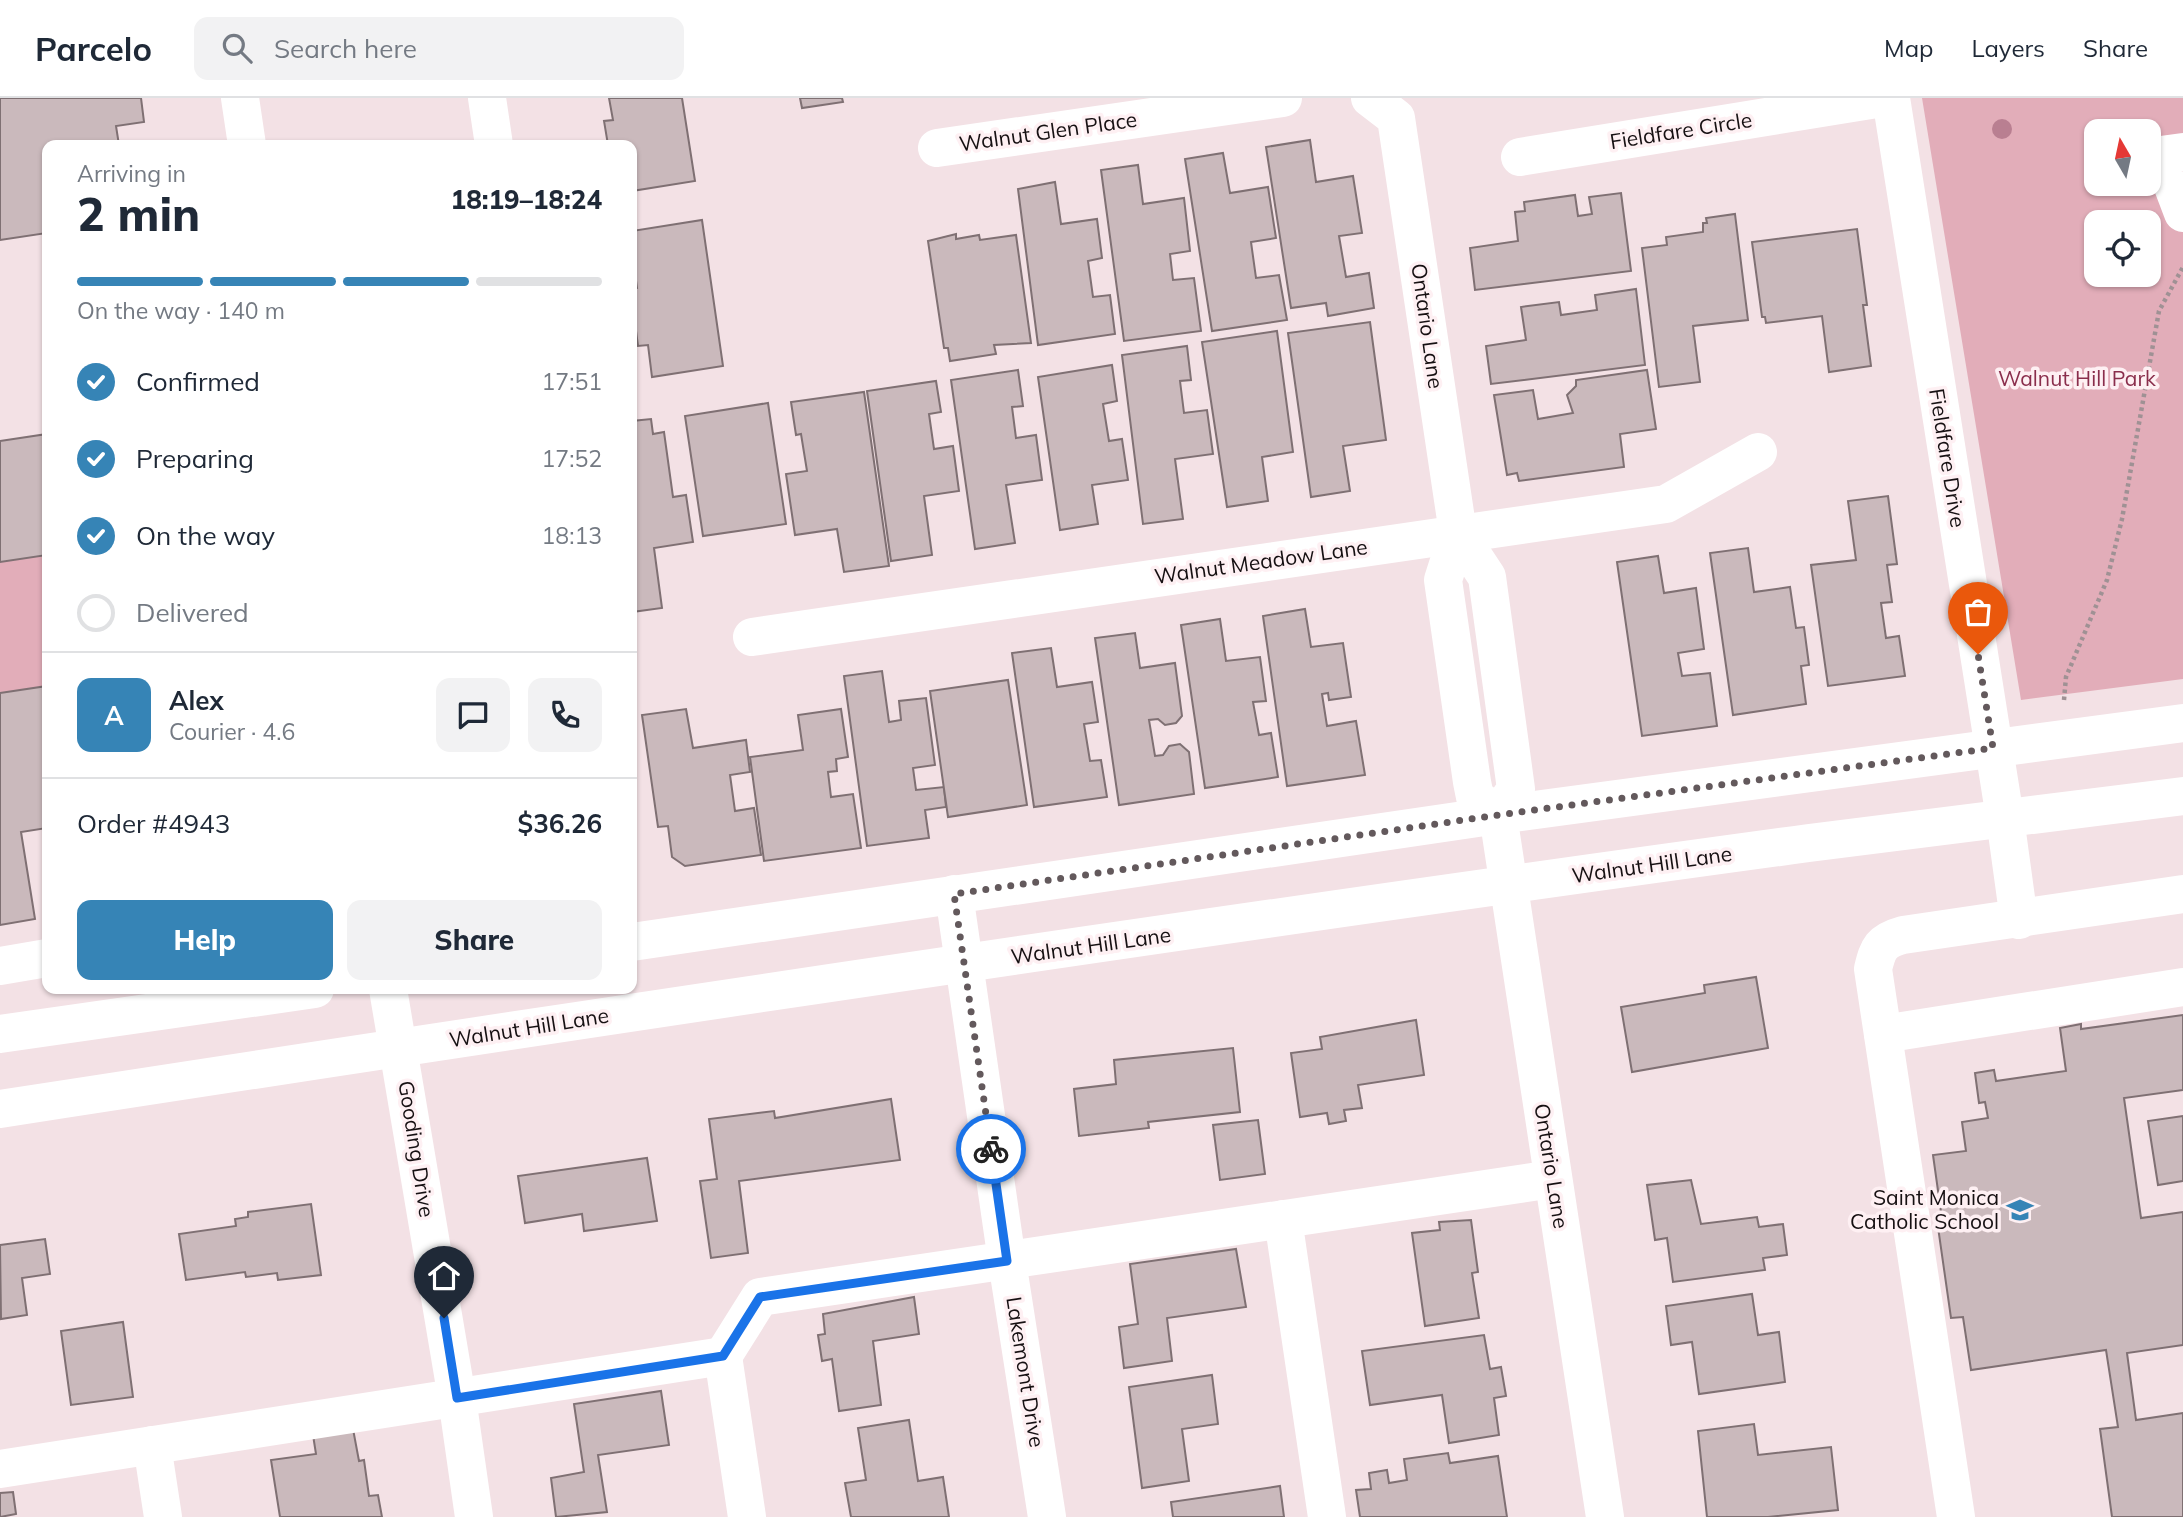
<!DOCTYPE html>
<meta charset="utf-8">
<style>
:root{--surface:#fff;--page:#f2f2f3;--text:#1f2937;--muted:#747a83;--line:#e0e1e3;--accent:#3684b6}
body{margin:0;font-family:Mulish,sans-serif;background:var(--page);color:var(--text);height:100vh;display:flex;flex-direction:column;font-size:26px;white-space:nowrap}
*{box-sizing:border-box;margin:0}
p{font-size:23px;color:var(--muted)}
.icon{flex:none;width:38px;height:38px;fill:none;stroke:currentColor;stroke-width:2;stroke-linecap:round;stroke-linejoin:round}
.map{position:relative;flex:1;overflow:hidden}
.panel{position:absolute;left:42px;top:42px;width:595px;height:854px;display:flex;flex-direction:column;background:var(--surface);border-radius:14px;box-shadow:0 2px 5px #0004}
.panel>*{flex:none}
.needle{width:46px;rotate:351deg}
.fabs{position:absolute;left:2084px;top:21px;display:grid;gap:14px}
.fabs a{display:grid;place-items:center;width:77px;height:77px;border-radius:14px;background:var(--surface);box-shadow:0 2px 5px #0004;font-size:35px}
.pin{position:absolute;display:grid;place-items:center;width:60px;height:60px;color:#fff;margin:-72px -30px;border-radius:50% 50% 50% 0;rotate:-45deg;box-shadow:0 0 7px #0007}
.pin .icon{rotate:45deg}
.courier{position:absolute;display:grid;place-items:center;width:70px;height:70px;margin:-35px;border:5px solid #1a73e8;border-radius:50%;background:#fff;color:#222;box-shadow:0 2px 9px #0007}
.headline em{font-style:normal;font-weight:800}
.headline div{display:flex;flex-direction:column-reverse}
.headline{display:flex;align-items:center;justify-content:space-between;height:119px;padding:0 35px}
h1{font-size:46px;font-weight:800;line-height:52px}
.bar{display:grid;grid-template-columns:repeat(4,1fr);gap:10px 7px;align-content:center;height:84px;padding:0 35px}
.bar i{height:9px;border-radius:5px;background:var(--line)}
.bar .current{background:var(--accent)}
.bar p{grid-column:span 4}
.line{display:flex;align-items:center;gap:18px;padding:0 35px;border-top:2px solid var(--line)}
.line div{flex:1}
.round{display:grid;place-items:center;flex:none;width:74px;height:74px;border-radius:14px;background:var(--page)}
ol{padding:0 35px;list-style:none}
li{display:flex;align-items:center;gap:21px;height:77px}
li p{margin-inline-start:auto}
li .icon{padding:7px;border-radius:50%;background:var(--accent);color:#fff;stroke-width:4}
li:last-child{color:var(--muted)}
li i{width:38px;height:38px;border:4px solid var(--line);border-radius:50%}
.cta{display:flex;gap:14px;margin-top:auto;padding:14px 35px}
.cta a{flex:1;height:80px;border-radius:14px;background:var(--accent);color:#fff;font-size:28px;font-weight:800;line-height:80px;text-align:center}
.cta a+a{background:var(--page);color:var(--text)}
header{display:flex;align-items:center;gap:42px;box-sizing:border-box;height:98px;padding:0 35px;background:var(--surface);border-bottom:2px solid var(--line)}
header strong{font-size:33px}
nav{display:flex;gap:38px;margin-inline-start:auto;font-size:24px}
.search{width:490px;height:63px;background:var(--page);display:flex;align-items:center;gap:18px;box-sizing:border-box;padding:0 24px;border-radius:14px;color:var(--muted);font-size:26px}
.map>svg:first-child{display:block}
.green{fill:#e2adb9;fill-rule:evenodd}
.building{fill:#cab9bc;stroke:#7f7073;stroke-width:2}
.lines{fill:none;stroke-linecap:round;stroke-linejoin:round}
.path{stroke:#9f9194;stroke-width:4.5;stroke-dasharray:3.5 3.5;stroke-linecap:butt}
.minor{stroke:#fff;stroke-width:38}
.major{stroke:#fff;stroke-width:38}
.tree{fill:#b97f91}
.done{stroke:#63595c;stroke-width:7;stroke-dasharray:0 12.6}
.route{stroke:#1a73e8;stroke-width:9}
.labels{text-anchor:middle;stroke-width:7;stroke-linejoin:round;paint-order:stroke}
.street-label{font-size:21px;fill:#161012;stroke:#fef0f3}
.park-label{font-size:21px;fill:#8a2e4c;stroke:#fef0f3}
.poi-label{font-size:21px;fill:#161012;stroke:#fef0f3;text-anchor:end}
</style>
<header>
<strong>Parcelo</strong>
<div class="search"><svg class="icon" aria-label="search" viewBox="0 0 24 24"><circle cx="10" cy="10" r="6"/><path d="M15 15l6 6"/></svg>Search here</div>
<nav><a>Map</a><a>Layers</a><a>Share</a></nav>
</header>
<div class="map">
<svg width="2183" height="1419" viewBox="0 0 2183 1419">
<rect width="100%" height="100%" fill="#f3e1e5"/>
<!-- green -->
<g class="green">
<path d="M1922,0H2183V581L2021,602ZM2096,33H2149V86H2096ZM2096,124H2149V177H2096Z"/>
<polygon points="47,457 47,588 0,595 0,464"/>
</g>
<!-- building -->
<g class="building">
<polygon points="0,0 141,0 144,24 116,28 119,47 47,47 47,135 0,142"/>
<polygon points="609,0 682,0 695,83 632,93 632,47 608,47 604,23 613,22"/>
<polygon points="800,0 842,0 843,4 802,10"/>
<polygon points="1310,42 1316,84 1353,78 1362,135 1339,138 1346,179 1369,175 1374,210 1328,218 1326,205 1291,210 1266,49"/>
<polygon points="1223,55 1230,95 1268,89 1276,140 1251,144 1256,180 1279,177 1287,222 1212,233 1185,61"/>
<polygon points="1138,67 1143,106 1184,100 1190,153 1170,156 1173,182 1194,180 1201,233 1124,243 1101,72"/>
<polygon points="1055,84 1061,126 1097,121 1102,160 1088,163 1093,199 1110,197 1115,236 1038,247 1018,91"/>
<polygon points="1621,95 1631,173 1475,192 1470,150 1518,143 1515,114 1525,113 1524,104 1575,97 1578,118 1592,116 1589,99"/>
<polygon points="1735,116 1748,222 1693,228 1700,284 1659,289 1642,150 1667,147 1666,139 1703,134 1703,125 1707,125 1706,120"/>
<polygon points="702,122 723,268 652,279 648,247 638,248 632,203 632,191 637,190 632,154 632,133"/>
<polygon points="1857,131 1867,207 1863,207 1871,268 1829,274 1822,218 1766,225 1765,219 1762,219 1752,144"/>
<polygon points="956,136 956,141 979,137 980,142 1016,137 1031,245 994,247 996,256 950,263 948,250 944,250 928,143"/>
<polygon points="1636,191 1645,267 1491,286 1486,248 1526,242 1521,209 1559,204 1561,217 1597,212 1595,197"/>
<polygon points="1370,224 1386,342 1343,348 1350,393 1311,399 1288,235"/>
<polygon points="1277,233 1293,354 1262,359 1268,403 1227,409 1202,244"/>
<polygon points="1187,248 1191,282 1180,283 1184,315 1207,312 1213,356 1175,361 1183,421 1143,426 1122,257"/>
<polygon points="1112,267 1117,303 1103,306 1109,343 1122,341 1128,382 1092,387 1098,426 1060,432 1038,279"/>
<polygon points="1018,272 1023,308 1012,309 1016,340 1036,337 1042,382 1006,387 1015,445 975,451 951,282"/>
<polygon points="1647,272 1656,331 1620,336 1624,369 1519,383 1517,375 1507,377 1494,297 1533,292 1538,321 1573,315 1567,297 1576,288 1576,282"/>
<polygon points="936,283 941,314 929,316 934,351 953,348 959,393 924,398 932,457 891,463 867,293"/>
<polygon points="864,294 889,468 844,474 837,431 795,437 786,376 807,373 801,336 796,337 791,304"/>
<polygon points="768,305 786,426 703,438 685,318"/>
<polygon points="651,321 653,336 664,334 673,399 686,397 693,444 654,450 662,510 632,514 632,323"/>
<polygon points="47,336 47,457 0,464 0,343"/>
<polygon points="1888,398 1897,466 1887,467 1892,504 1881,505 1886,540 1899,538 1905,578 1828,588 1811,467 1856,462 1848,403"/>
<polygon points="1748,450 1754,494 1790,489 1796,530 1804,529 1809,567 1801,568 1806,606 1733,617 1710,455"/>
<polygon points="1658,458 1664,495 1696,490 1704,551 1678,555 1682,578 1710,575 1717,628 1642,638 1617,464"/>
<polygon points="1305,511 1311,549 1343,545 1351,599 1329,602 1328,595 1322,596 1327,628 1356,623 1365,677 1287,688 1263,518"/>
<polygon points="1220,521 1226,563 1260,559 1266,603 1253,604 1259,637 1271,635 1278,679 1205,690 1181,527"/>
<polygon points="1135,535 1140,570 1175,565 1182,618 1176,625 1165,627 1158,621 1149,622 1155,658 1163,657 1169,648 1180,646 1189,654 1194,696 1119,707 1095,540"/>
<polygon points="1051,550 1057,589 1092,584 1098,624 1084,626 1090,663 1101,662 1107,699 1034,709 1012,555"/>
<polygon points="882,573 889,624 901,622 899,603 926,600 935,667 913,670 916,692 944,689 946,709 925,712 929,740 867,748 844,578"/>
<polygon points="1008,582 1027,707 948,719 930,593"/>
<polygon points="47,588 47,730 21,734 35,821 0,827 0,595"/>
<polygon points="686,611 693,650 746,642 750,674 730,677 735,713 754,710 761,757 685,768 672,759 668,728 658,729 642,617"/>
<polygon points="841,611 848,659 836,661 837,673 828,674 831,699 853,696 861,750 764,763 750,659 803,652 798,617"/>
<polygon points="1756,879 1768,950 1632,974 1621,909 1705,895 1704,887"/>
<polygon points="2183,917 2183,992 2124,1000 2141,1120 2183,1114 2183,1247 2127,1255 2136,1322 2183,1315 2183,1419 2112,1419 2100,1331 2118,1329 2106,1252 1971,1272 1963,1219 1951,1220 1936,1115 1941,1114 1933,1057 1966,1053 1962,1024 1988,1020 1985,1004 1979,1005 1975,975 1994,972 1996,983 2066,973 2060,930 2081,926 2081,931"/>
<polygon points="1416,922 1424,977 1358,987 1362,1010 1344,1012 1346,1023 1329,1026 1327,1015 1300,1019 1291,955 1322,951 1320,939"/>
<polygon points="1233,950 1240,1014 1148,1024 1149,1030 1079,1038 1074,991 1116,986 1114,962"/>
<polygon points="891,1001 900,1062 739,1083 748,1155 711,1160 700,1083 717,1081 709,1021 774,1013 775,1020"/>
<polygon points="2183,1018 2183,1083 2158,1087 2148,1023"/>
<polygon points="1258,1022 1265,1076 1220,1082 1213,1027"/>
<polygon points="647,1060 657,1123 584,1133 582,1116 525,1125 518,1078"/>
<polygon points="1691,1082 1701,1126 1757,1119 1759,1129 1783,1126 1787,1157 1763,1160 1765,1172 1673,1184 1667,1140 1655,1142 1647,1087"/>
<polygon points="311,1106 321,1177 278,1182 277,1175 246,1179 245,1174 186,1182 179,1136 236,1128 235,1121 248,1119 248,1114"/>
<polygon points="1471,1122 1478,1174 1472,1175 1479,1220 1425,1228 1412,1135 1440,1132 1439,1124"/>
<polygon points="45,1141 50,1176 22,1180 27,1217 1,1221 0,1147"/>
<polygon points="1236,1151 1246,1209 1167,1220 1172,1263 1124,1270 1119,1229 1138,1226 1130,1166"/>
<polygon points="1752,1196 1758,1237 1779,1234 1785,1284 1699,1296 1692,1244 1671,1247 1666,1208"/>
<polygon points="914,1199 919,1236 873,1243 881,1307 839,1313 832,1261 822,1263 818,1237 825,1236 823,1216"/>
<polygon points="123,1224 133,1299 71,1307 61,1233"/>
<polygon points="1484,1237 1490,1271 1501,1269 1506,1298 1494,1300 1499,1337 1449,1345 1442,1297 1370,1307 1362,1253"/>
<polygon points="1212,1277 1218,1326 1182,1331 1189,1383 1142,1390 1129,1289"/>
<polygon points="661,1293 669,1347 598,1357 607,1414 556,1419 551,1380 584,1374 574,1306"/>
<polygon points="909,1322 918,1383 943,1379 949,1419 851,1419 845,1385 866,1382 858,1330"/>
<polygon points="1754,1326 1758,1357 1831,1349 1838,1412 1768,1419 1707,1419 1698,1333"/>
<polygon points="353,1331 359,1363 364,1362 369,1398 378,1397 382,1419 280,1419 271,1362 316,1356 313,1337"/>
<polygon points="1448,1355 1450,1365 1498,1358 1507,1419 1360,1419 1356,1392 1371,1391 1369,1375 1387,1372 1389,1385 1407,1382 1404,1361"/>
<polygon points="1280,1388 1284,1419 1173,1419 1171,1404"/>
<polygon points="13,1394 16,1416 0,1419 0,1395"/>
</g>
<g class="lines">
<!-- path -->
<polyline class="path" points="2064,602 2066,579 2107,482 2122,421 2159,213 2183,169"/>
<!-- minor -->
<g class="minor">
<polyline points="240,0 247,47"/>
<polyline points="487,0 494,47"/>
<polyline points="1370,0 1396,20 1458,435 1487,479 1516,691 1498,717"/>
<polyline points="1891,0 2005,720 2019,822"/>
<polyline points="937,50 1283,0"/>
<polyline points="2183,54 2161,57 2183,115"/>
<polyline points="1520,59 1883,0"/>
<polyline points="1458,435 1443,482 1472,684 1475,699 1498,717 1605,1419"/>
<polyline points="752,539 1666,406 1758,354"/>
<polyline points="954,796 1007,1163 1047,1419"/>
<polyline points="0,868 47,860"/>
<polyline points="388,891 457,1300 474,1419"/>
<polyline points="1883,936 2183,889"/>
<polyline points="1283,1121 1327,1419"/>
<polyline points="723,1258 760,1199 1553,1081"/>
<polyline points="152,1347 163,1419"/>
<polyline points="0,1371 723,1258 747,1419"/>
<path d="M1956,1419L1873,871C1878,850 1881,843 1903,837L2183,796"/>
</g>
<!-- major -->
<g class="major">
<polyline points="632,844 1498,717 2183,625"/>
<polyline points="0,936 315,891"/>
<path d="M0,1011C602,918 1205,827 1809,745C1934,729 2058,714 2183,698"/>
</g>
</g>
<!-- trees -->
<circle class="tree" cx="2002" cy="31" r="10"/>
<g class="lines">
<!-- done -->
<polyline class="done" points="991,1051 954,796 1498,717 1993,650 1978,556"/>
<!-- route -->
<polyline class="route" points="444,1220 457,1300 723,1258 760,1199 1007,1163 991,1051"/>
</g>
<!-- icons -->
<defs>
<g id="school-bare" transform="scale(2.1)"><path d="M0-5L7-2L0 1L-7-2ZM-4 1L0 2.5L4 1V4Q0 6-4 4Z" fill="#3684b6" stroke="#fef0f3" stroke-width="2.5" paint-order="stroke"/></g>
</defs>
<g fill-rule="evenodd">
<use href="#school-bare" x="2020" y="1112"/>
</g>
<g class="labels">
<!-- street labels -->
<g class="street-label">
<text transform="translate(1681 33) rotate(-9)" y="7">Fieldfare Circle</text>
<text transform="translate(1048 34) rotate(-8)" y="7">Walnut Glen Place</text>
<text transform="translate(1427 228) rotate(82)" y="7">Ontario Lane</text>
<text transform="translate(1947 360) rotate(81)" y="7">Fieldfare Drive</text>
<text transform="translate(1261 464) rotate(-8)" y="7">Walnut Meadow Lane</text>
<text transform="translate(1652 767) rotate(-8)" y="7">Walnut Hill Lane</text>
<text transform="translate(1091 848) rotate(-8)" y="7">Walnut Hill Lane</text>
<text transform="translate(529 930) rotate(-9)" y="7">Walnut Hill Lane</text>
<text transform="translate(416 1051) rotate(81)" y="7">Gooding Drive</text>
<text transform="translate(1551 1068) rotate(81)" y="7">Ontario Lane</text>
<text transform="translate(1025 1274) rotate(81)" y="7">Lakemont Drive</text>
</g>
<!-- park labels -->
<g class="park-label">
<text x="2077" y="288">Walnut Hill Park</text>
</g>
<!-- poi labels -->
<g class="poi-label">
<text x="1999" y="1107">Saint Monica<tspan x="1999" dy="24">Catholic School</tspan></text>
</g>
</g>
</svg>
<div class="fabs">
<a><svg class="needle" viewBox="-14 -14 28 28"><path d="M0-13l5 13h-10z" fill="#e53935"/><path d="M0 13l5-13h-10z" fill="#747a83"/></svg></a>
<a><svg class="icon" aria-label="locate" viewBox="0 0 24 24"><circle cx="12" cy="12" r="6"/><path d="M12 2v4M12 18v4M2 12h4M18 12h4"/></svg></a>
</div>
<div class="pin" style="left:1978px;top:556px;background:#ea580c"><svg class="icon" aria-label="bag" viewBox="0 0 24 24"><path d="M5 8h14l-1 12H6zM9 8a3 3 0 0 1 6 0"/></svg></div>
<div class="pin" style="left:444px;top:1220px;background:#1f2937"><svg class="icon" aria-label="home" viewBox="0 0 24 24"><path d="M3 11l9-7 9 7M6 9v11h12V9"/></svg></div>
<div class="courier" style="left:991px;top:1051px"><svg class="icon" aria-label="bike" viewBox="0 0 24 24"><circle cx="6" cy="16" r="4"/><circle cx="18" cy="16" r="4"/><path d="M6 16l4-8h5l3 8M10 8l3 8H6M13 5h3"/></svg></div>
<section class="panel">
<div class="headline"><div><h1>2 min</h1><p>Arriving in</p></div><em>18:19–18:24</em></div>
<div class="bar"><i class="current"></i><i class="current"></i><i class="current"></i><i></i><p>On the way · 140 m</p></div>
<ol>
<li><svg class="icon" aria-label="check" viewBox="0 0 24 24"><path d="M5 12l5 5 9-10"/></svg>Confirmed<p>17:51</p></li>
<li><svg class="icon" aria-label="check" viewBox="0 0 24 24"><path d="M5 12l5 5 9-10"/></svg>Preparing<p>17:52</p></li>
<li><svg class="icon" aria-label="check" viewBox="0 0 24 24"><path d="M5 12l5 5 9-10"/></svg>On the way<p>18:13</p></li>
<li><i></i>Delivered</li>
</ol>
<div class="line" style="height:126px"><b class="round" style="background:var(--accent);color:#fff">A</b><div><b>Alex</b><p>Courier · 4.6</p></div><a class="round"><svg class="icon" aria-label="chat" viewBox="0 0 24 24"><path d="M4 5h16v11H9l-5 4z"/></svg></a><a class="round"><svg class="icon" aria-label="phone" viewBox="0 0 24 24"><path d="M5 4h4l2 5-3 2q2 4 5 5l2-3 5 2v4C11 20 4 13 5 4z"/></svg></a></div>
<div class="line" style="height:91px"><div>Order #4943</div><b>$36.26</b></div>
<div class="cta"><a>Help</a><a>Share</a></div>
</section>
</div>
